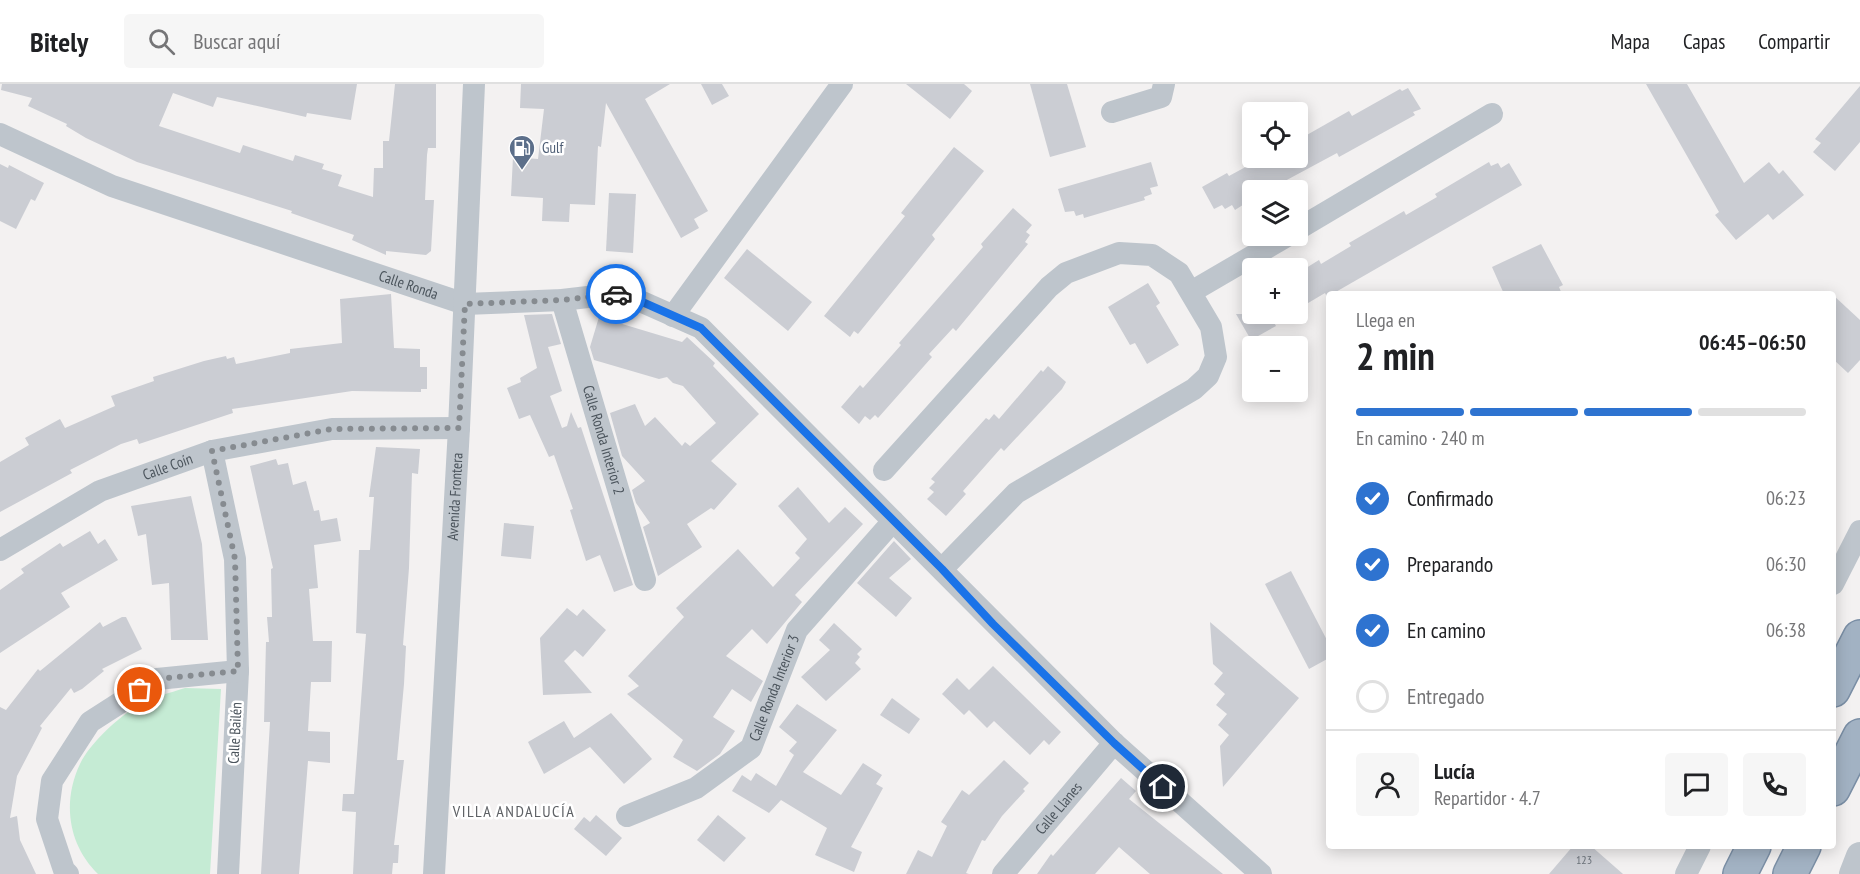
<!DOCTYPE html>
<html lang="es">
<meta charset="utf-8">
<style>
:root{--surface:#fff;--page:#f6f6f6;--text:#202124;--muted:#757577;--line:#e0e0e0;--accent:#2e73d0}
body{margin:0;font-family:"PT Sans Narrow",sans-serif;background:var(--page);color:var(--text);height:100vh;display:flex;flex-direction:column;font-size:22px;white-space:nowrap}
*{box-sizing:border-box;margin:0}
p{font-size:20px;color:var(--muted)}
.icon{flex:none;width:33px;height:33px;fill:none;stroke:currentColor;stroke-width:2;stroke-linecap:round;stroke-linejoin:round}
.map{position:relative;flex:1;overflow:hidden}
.side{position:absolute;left:1326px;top:207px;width:510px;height:558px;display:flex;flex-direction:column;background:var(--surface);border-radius:6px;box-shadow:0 3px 15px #0003}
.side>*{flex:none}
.buttons{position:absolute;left:1242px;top:18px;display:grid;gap:12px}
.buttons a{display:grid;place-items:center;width:66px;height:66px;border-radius:6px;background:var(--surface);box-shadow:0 3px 15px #0003;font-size:30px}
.pin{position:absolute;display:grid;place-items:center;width:51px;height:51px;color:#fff;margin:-26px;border:3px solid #fff;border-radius:50%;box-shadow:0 2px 6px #0007}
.courier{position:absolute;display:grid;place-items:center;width:60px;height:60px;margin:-30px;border:4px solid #1a73e8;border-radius:50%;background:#fff;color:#222;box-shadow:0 2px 8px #0007}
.headline em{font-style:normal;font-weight:700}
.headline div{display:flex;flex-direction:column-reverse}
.headline{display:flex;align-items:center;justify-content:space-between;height:102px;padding:0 30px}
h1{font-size:39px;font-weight:700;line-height:45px}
.bar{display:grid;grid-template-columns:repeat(4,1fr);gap:9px 6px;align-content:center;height:72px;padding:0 30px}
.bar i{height:8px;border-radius:4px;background:var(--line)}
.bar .selected{background:var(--accent)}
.bar p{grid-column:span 4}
.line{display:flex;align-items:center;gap:15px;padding:0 30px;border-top:2px solid var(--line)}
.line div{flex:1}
.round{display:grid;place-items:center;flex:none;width:63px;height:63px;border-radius:6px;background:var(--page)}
ol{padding:0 30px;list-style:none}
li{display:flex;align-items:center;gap:18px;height:66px}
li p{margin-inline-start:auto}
li .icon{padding:6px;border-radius:50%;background:var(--accent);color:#fff;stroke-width:4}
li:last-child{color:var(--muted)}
li i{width:33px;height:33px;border:3px solid var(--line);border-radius:50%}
header{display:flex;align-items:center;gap:36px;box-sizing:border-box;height:84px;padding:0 30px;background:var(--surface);border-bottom:2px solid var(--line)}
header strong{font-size:28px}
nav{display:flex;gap:33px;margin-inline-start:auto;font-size:21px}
.search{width:420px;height:54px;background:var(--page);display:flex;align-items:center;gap:15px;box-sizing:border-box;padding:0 21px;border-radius:6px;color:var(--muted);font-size:22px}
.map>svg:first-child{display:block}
.green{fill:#c5ebd4}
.building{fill:#cbcdd3}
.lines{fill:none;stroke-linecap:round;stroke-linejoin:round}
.trunk-casing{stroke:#7a8ea5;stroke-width:36}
.minor{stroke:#bec5cc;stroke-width:22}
.tertiary{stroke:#bec5cc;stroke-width:28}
.trunk{stroke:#a2b2c3;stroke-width:33}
.done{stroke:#868b90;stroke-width:6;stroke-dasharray:0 10.8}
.route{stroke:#1a73e8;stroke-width:8}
.labels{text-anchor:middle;stroke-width:5;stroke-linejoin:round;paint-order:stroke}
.number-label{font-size:12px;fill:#6b727a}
.service-label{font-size:15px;fill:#4e5e75;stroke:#fff;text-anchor:start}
.street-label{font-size:15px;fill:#4b545c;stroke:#fff}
.neighbourhood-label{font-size:16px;letter-spacing:1.5px;fill:#5e6165;stroke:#fff}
</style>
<header>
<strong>Bitely</strong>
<div class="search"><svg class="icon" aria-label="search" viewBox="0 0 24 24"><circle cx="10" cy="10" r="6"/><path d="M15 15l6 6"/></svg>Buscar aquí</div>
<nav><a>Mapa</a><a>Capas</a><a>Compartir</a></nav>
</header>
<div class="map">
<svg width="1860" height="790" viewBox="0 0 1860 790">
<rect width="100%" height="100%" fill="#f3f1f1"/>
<!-- green -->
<path class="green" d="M185,604L221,605L210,790H98C68,761 62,718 80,680C90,659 118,634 138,621C151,613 170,609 185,604Z"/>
<!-- building -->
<g class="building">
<polygon points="2,0 357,0 351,36 307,29 306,33 217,13 213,23 173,9 159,42 240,69 243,61 293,77 295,71 324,80 322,85 342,91 338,102 373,113 374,84 383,84 383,57 389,57 395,0 436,0 436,64 428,64 427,71 425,116 434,116 431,167 426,171 386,167 386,171 352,156 354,151 291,129 292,127 137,78 86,54 66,42 67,40 28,22 32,14 1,6"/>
<polygon points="521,0 670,0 645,15 708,127 694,135 699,144 681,154 606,19 601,63 598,62 595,121 570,120 569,138 542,137 543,114 511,112 513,73 538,75 544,25 520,24"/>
<polygon points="701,0 722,0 729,12 712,21"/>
<polygon points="906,0 964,0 972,7 950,35"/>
<polygon points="1030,0 1067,0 1086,63 1050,73"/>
<polygon points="1646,0 1687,0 1744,99 1769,78 1779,90 1783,86 1804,111 1773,136 1768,130 1736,156 1715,131 1719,128"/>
<polygon points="1860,2 1860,58 1835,87 1813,68 1821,59 1815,55"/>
<polygon points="1408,4 1421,25 1413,28 1415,31 1339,73 1337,69 1268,106 1252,106 1252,115 1235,126 1232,121 1225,125 1222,121 1214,125 1202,103 1227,89 1229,92 1262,74 1298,74 1298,56 1349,27 1352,32 1400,5 1402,7"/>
<polygon points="954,63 984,87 932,151 935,155 906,191 858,250 854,247 850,253 824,232 905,132 901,129"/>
<polygon points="1151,78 1158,102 1150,104 1152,110 1144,113 1145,116 1084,134 1083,130 1076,132 1074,127 1065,128 1058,105"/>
<polygon points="1489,78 1491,82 1498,79 1501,84 1509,79 1522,101 1327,213 1325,209 1298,225 1298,189 1319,176 1321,180 1351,162 1349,159 1404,127 1406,131 1437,113 1435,110"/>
<polygon points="0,80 8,84 9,81 44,99 35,117 31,115 16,145 0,137"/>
<polygon points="609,109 636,110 633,169 606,167"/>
<polygon points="1013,124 1032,141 1026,148 1030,151 1025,158 1028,160 956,247 953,244 929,270 932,273 878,334 875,331 870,336 865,332 859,340 841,323 860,301 863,304 901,261 899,259 983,163 981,160"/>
<polygon points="1541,160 1563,201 1559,203 1562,210 1504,210 1492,183"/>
<polygon points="747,165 812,218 788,247 724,194"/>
<polygon points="1148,199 1160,219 1156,222 1179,261 1147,280 1135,259 1130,261 1108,223"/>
<polygon points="391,210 394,264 420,265 420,283 427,283 427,305 421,305 421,308 352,307 232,325 233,329 139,360 137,355 121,360 70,386 72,389 0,428 0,378 29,361 25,354 60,335 65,344 115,322 111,312 154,297 153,293 204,277 226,272 227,275 234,273 236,280 290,269 290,265 342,259 340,215"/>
<polygon points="1833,211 1860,236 1860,276 1848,289 1833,275"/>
<polygon points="552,230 561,260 548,263 562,307 550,312 562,344 567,342 571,328 578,344 581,343 633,501 614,508 600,471 586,477 570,426 573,425 554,371 549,373 530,331 519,335 507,304 521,298 520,294 537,284 524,231"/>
<polygon points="1236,230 1269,230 1276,242 1251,256"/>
<polygon points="599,233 682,258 687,253 715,279 713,282 759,330 711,377 737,400 714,426 711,424 687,440 702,463 658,492 643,443 650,439 636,419 632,406 645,397 622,372 610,329 635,320 645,342 655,333 682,362 685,358 690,362 716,339 683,302 673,299 667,293 659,295 594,276 590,263"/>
<polygon points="1048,282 1066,298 1062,305 1004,367 1001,364 963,407 966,410 946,432 927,415 934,408 929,404 935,398 931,395 986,334 989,336 994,330 999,335 1041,286 1043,288"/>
<polygon points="376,363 420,365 418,390 412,389 409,484 403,561 406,562 404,600 397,676 404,676 394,761 399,761 398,779 393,779 392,790 353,790 356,728 342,727 343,710 354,710 366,550 356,549 359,466 370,466 374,413 369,413"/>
<polygon points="276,375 278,381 288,379 293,401 306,397 314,427 319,426 321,437 337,434 341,457 314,461 318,504 309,505 313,557 332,557 331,598 311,598 308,647 330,648 330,679 308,677 299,790 261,790 270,638 264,638 266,558 269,558 267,533 272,533 271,485 273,484 250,382"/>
<polygon points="798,403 829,439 845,423 863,440 795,511 802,518 767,560 752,545 726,572 763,597 751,618 732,605 713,633 735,647 720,670 697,687 673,673 683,656 627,610 639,602 628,592 684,533 676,524 738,465 773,503 800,474 795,469 807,455 778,422"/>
<polygon points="191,412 202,460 208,556 171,556 169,499 152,501 146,450 138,452 131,422"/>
<polygon points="504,439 534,442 531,475 501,472"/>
<polygon points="90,447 98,460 105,455 118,476 61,509 70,523 0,569 0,506 24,489 21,485 60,459 63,463"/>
<polygon points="894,457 911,475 889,494 912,514 896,533 857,499"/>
<polygon points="1291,487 1329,560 1329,574 1309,585 1265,500"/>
<polygon points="567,524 577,532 583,525 606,546 583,573 575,566 564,577 592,609 543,611 540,554"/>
<polygon points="122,533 126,533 142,565 102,585 104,587 82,605 74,609 71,604 40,642 42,644 17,692 10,734 17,732 20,756 36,790 0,790 0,623 6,626 38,585 40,587 100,538 103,543"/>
<polygon points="1210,538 1299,614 1223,703 1220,662 1229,651 1218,641 1227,630 1216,621 1225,610 1214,600 1223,589 1213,580"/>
<polygon points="834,539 862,565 857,570 860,573 855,579 861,585 826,617 801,593 830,566 819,556"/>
<polygon points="993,582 1061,648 1049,661 1044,656 1030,671 994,637 987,644 969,626 964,631 942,610 957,594 969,606"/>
<polygon points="892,614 920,635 909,650 880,631"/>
<polygon points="797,620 837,646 803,688 841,711 863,679 882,691 876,700 883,704 851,763 862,768 854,788 815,771 827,744 781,716 769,729 732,707 742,691 751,697 756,689 776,702 794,671 789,667 797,658 779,643"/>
<polygon points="611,629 652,675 624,700 590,663 544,690 528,658 564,637 574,654"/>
<polygon points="1004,676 1029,699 1023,705 1025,707 1002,732 985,757 982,756 966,789 969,790 906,790 918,766 932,773 947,742 941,738 962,706 969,711"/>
<polygon points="1121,694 1136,707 1129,715 1223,790 1150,790 1119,763 1095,790 1037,790 1051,770 1053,772"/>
<polygon points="596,731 622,754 606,772 574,745 584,733 590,738"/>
<polygon points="718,731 746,754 724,778 697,756"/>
<polygon points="1573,762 1591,762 1623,790 1549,790"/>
</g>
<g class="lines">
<!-- trunk casing -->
<g class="trunk-casing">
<g id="trunk">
<polyline points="1833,606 1860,553"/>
<polyline points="1833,705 1860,652"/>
<polyline points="1740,790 1754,762"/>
<polyline points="1790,790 1804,762"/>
</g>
</g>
<!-- minor -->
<g class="minor">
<polyline points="1112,28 1161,13 1164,0"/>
<path id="s1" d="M0,50L112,102L465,220L562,216L622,209L701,244L1114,659L1261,790"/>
<polyline points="1298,145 1492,30"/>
<polyline points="1191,208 1287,152"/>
<path id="s2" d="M562,216L645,496"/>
<polyline points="673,232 842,0"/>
<polyline points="212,367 235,475 238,587 228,790"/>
<polyline points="884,386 1049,203 1066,189 1119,169 1152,171 1179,189 1211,243 1216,273 1208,292 1194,305 1016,409 942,485"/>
<path id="s3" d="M0,466L100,407L212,367L332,345L459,344"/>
<polyline points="1833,500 1860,447"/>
<path id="s4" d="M627,732L696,704L751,664L797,546L893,437"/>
<polyline points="68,790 64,786 47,735 52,697 90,638 157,595 238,587"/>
<path id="s5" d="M434,790L459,344L474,0"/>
<path id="s6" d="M1003,790L1114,659"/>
<polyline points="1686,790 1700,762"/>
</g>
<!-- tertiary -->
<polyline class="tertiary" points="1853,790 1860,772"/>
<!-- trunk -->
<use href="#trunk" class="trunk"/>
</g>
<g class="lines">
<!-- done -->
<polyline class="done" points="140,606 157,595 238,587 235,475 212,367 332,345 459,344 465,220 562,216 616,210"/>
<!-- route -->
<polyline class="route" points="616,210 622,209 701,244 942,485 993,540 1114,659 1163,703"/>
</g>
<!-- icons -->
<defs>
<g id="fuel-pin" transform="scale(1.35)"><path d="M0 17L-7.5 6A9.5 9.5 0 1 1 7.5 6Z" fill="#5c6f8a" stroke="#fff"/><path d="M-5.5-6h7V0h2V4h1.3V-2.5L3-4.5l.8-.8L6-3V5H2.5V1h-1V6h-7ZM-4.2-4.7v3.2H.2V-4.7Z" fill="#fff"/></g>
</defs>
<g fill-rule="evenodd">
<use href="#fuel-pin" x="522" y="64"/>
</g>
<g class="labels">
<!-- number labels -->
<g class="number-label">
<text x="1584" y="780">123</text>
</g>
<!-- service labels -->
<g class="service-label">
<text x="542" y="69">Gulf</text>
</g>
<!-- street labels -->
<g class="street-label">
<text dy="5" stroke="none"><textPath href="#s1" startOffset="436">Calle Ronda</textPath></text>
<text dy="5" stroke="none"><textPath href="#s2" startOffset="146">Calle Ronda Interior 2</textPath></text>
<text dy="5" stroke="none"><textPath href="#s3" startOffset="188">Calle Coín</textPath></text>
<text dy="5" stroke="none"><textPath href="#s5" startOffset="378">Avenida Frontera</textPath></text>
<text dy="5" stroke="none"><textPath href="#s4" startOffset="207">Calle Ronda Interior 3</textPath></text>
<text transform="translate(235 649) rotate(-87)" y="5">Calle Bailén</text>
<text dy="5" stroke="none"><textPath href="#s6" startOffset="86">Calle Llanes</textPath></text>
</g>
<!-- neighbourhood labels -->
<g class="neighbourhood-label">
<text x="514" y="733">VILLA ANDALUCÍA</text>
</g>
</g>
</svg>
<div class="buttons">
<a><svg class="icon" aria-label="locate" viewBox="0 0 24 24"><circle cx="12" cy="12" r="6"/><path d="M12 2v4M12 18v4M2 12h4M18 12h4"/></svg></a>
<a><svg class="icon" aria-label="layers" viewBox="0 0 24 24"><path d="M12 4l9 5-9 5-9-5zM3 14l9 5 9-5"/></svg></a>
<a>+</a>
<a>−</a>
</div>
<div class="pin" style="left:140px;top:606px;background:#ea580c"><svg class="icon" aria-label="bag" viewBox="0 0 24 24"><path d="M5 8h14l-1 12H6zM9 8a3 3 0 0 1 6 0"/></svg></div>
<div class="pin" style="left:1163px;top:703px;background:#1f2937"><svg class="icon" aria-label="home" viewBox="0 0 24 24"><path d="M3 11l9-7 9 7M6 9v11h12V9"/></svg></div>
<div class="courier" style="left:616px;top:210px"><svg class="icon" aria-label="car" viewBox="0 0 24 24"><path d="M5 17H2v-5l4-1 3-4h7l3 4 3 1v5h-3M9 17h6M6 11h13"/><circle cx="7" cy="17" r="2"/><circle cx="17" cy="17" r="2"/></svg></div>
<section class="side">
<div class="headline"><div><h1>2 min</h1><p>Llega en</p></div><em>06:45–06:50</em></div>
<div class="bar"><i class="selected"></i><i class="selected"></i><i class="selected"></i><i></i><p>En camino · 240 m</p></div>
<ol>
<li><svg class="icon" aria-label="check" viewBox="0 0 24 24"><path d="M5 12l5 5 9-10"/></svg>Confirmado<p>06:23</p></li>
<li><svg class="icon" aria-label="check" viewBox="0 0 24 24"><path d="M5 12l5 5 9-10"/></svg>Preparando<p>06:30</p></li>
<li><svg class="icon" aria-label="check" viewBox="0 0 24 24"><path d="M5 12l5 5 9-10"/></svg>En camino<p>06:38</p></li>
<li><i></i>Entregado</li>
</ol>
<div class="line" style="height:108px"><a class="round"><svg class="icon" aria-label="person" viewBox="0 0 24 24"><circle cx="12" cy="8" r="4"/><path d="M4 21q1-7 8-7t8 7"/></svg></a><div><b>Lucía</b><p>Repartidor · 4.7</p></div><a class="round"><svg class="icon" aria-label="chat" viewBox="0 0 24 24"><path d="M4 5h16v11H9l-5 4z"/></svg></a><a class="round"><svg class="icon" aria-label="phone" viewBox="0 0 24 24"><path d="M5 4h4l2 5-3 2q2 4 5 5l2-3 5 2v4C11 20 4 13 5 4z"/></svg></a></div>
</section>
</div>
